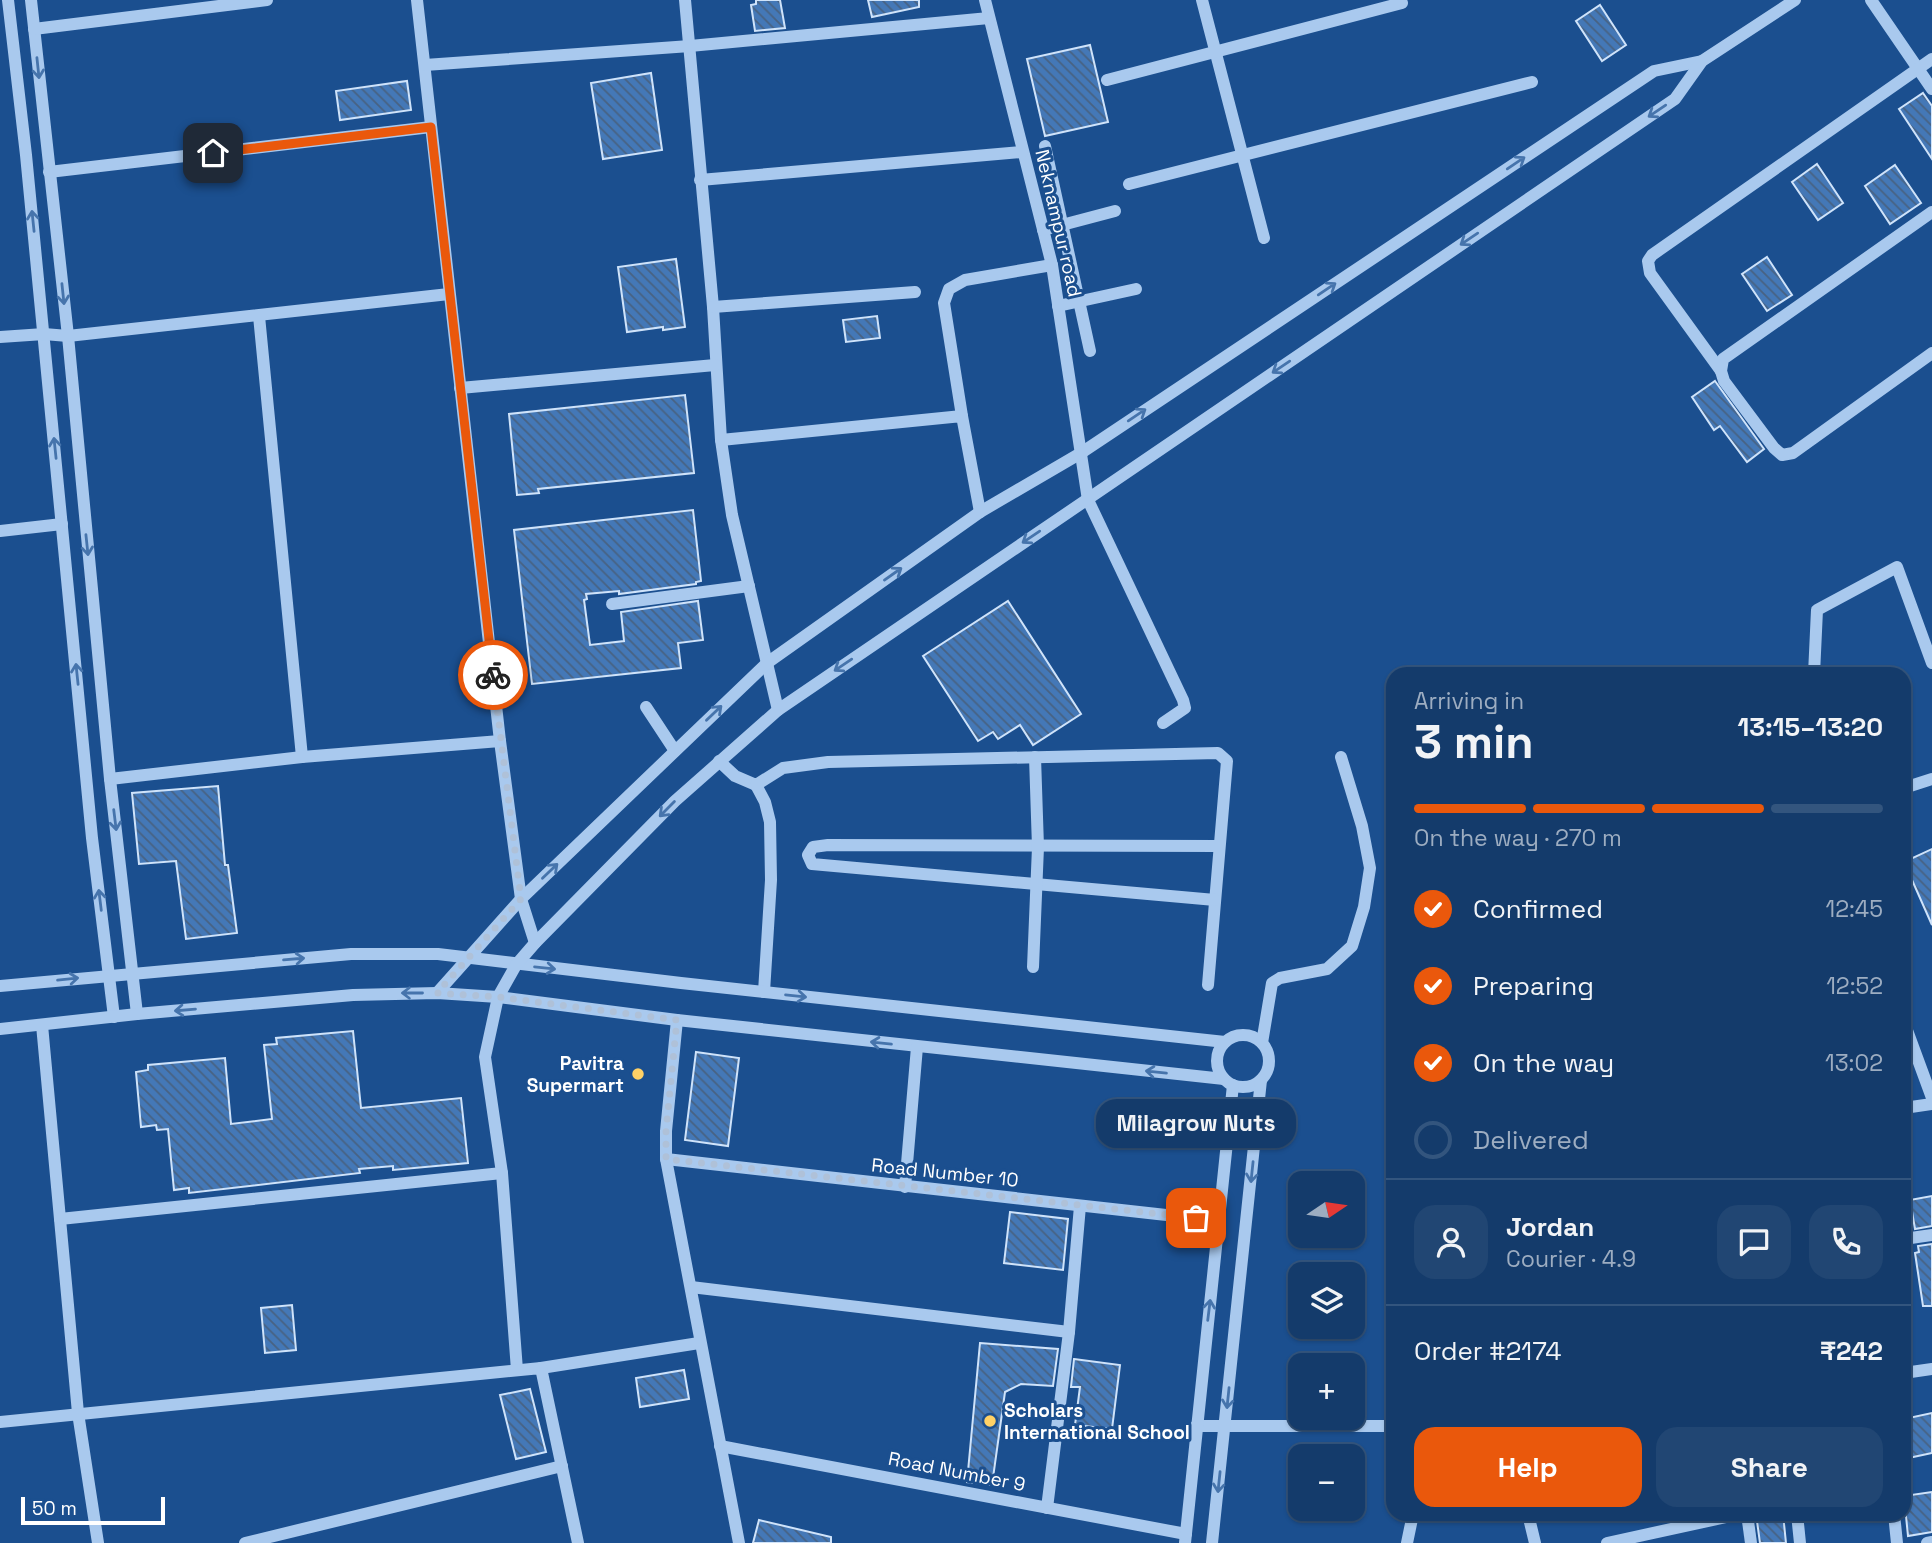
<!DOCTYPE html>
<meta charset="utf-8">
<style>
:root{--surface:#143b6b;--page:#214673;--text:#f1f3f6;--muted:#9dadc1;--line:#33557e;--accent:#ea580c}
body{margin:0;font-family:"Space Grotesk",sans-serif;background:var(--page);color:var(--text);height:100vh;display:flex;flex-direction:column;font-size:26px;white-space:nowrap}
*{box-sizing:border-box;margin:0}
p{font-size:23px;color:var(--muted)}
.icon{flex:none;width:38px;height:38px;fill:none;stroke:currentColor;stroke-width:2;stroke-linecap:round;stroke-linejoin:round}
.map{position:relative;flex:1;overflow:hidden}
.sheet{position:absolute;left:1386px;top:667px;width:525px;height:854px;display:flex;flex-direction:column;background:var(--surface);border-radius:21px;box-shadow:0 2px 5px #0004,0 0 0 2px var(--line)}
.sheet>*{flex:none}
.needle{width:46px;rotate:77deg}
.fabs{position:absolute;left:1288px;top:1171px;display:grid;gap:14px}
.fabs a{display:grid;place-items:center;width:77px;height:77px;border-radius:14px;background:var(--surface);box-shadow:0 2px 5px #0004,0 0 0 2px var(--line);font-size:35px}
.scale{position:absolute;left:21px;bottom:18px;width:144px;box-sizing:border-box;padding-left:7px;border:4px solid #fff;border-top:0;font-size:19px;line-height:24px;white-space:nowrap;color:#fff;-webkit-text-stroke:5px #1b4f8f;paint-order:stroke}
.pin{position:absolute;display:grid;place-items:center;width:60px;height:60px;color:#fff;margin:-30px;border-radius:14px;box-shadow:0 4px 10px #0006}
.courier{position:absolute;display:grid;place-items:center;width:70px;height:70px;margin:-35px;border:5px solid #ea580c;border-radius:50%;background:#fff;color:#222;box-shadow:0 2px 9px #0007}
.bubble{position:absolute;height:49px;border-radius:21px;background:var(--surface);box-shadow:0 2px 5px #0004,0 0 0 2px var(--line);font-size:23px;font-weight:700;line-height:49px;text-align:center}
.overview em{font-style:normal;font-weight:700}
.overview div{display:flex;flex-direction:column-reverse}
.overview{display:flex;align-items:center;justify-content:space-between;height:119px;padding:0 28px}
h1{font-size:46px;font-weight:700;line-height:52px}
.bar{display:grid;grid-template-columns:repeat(4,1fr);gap:10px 7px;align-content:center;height:84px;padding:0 28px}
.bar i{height:9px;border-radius:5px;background:var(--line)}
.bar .current{background:var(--accent)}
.bar p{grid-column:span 4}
.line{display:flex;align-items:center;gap:18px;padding:0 28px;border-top:2px solid var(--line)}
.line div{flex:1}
.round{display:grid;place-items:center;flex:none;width:74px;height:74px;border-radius:21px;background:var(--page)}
ol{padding:0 28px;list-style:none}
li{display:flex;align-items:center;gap:21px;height:77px}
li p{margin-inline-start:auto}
li .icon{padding:7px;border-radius:50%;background:var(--accent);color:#fff;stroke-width:4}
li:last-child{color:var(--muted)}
li i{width:38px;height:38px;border:4px solid var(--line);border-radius:50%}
.primary-button{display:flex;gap:14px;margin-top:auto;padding:14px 28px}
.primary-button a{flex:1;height:80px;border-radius:21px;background:var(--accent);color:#fff;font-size:28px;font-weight:700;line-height:80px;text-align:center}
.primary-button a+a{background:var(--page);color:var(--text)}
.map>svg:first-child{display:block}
.building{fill:url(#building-back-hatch);stroke:#cfe3fa;stroke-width:2}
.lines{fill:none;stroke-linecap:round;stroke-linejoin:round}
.minor{stroke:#a9c9ee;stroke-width:12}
.oneway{stroke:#4674ac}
.done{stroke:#afc1d8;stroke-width:7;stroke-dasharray:0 12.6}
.route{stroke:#ea580c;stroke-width:9}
.poi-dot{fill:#ffd166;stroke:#1b4f8f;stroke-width:2.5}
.labels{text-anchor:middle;stroke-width:6;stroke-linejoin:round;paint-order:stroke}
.street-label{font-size:19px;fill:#fff;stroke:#1b4f8f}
.poi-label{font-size:19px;font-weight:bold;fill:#fff;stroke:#1b4f8f;text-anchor:end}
</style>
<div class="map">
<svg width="1932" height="1543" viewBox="0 0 1932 1543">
<defs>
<pattern id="building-back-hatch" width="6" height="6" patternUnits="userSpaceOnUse" patternTransform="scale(1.75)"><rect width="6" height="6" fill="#4478b7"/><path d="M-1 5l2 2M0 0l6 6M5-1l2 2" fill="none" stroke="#486282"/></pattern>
</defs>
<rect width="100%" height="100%" fill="#1b4f8f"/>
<!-- building -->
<g class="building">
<polygon points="756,0 780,0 785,28 755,31 751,5 756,4"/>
<polygon points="868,0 919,0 919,7 872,17"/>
<polygon points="1600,5 1626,45 1602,61 1576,21"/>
<polygon points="1090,45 1108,122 1045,136 1027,59"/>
<polygon points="651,73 662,150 603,159 591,83"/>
<polygon points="407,81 411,110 340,120 336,91"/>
<polygon points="1923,93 1932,106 1932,159 1899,109"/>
<polygon points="1817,164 1843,203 1818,220 1792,182"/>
<polygon points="1895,165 1921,203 1890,224 1865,186"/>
<polygon points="1767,257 1792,295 1767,311 1742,274"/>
<polygon points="676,259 685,327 663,330 663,327 627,332 618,267"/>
<polygon points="877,316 880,338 846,342 843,320"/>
<polygon points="1715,381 1764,449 1747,462 1720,426 1714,430 1692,397"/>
<polygon points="685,395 694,473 538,489 539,493 517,495 509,414"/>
<polygon points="693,510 701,581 696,582 696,584 619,594 619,591 586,594 587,599 584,600 590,645 624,641 621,612 698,601 703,640 678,643 681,668 532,684 514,530"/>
<polygon points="1008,601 1081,714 1033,745 1020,725 998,739 993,732 978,741 923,656"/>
<polygon points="218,786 225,865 228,865 237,933 186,939 176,861 139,864 132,793"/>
<polygon points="1932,849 1932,925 1904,862"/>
<polygon points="353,1031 361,1108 461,1098 468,1163 393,1170 393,1166 359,1169 360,1173 189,1193 189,1188 174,1190 168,1129 157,1130 156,1125 141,1127 136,1072 148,1070 148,1065 225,1058 231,1124 272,1119 264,1045 277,1044 276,1038"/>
<polygon points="696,1052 739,1058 728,1146 685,1140"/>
<polygon points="1932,1196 1932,1226 1915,1229 1910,1200"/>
<polygon points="1010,1212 1068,1219 1063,1270 1004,1263"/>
<polygon points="1932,1244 1932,1306 1923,1306 1915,1253 1919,1252 1918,1246"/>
<polygon points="292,1305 296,1350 265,1353 261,1308"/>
<polygon points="980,1343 1058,1349 1053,1386 1021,1384 1005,1392 992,1485 967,1482"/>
<polygon points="1074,1359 1120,1365 1112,1429 1075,1425 1080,1387 1071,1387"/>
<polygon points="684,1370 689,1399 640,1407 636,1378"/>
<polygon points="530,1389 546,1452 516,1459 500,1395"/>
<polygon points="1932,1413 1932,1453 1904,1459 1904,1419"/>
<polygon points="1932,1492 1932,1532 1908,1536 1904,1496"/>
<polygon points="1756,1514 1783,1514 1786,1543 1760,1543"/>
<polygon points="759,1520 831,1537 831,1543 753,1543"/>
</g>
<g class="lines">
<!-- minor -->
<g class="minor">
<polyline points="8,0 26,155 92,838 114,1017"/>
<polyline points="31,0 68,336 110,779 137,1014"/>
<polyline points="417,0 500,741 521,899 535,943"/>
<polyline points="685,0 713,307 721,440 732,515 778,710"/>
<polyline points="985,0 1052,265 1088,500 1183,700 1185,708 1163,723"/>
<polyline points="1202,0 1264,238"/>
<polyline points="1871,0 1932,89"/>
<polyline points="34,29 267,0"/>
<polyline points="425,65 690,46 989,18"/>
<polyline points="1107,80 1402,3"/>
<polyline points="1045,146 1090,351"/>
<polyline points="49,172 431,127"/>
<polyline points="700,180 1022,152"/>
<polyline points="1129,184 1532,82"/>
<polyline points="1932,212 1723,359 1721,371 1724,381 1774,448 1782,455 1793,453 1932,353"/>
<polyline points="1043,230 1115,211"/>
<polyline points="1058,306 1136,289"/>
<polyline points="713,307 915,292"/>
<polyline points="259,316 302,757"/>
<polyline points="0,337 44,334 68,336 449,294"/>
<polyline points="1721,371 1650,273 1648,261 1652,255 1932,59"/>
<polyline points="460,388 715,365"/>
<polyline points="962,416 944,303 949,289 965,280 1052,265"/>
<polyline points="721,440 962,416 980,512"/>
<polyline points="0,531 62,524"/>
<polyline points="612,604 749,586"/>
<polyline points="1814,674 1817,610 1897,567 1932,663"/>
<polyline points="646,707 675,751"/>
<polyline points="719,761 735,776 756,785 783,768 828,762 1218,753 1227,761 1208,985"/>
<polyline points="110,779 302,757 500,741"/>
<polyline points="756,785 765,802 770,822 771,880 764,992"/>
<polyline points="1904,788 1932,779"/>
<polyline points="1215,900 812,864 808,855 813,847 828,845 1219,846"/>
<polyline points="1033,967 1038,847 1035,757"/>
<polyline points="0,986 351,954 438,954 681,983 1225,1042"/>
<polyline points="437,993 521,899 767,663 980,512 1081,453 1654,71 1702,61"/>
<polyline points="677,1020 666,1131 666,1159 739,1543"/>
<polyline points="1904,1022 1932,1098"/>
<polyline points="42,1025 78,1413 98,1543"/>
<polyline points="0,1029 137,1014 353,995 437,993 498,997 677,1020 1224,1079"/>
<circle cx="1243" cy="1061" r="26"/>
<polyline points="1262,1043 1272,983 1280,978 1327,969 1352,946 1364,907 1370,868 1362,826 1341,757"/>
<polyline points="1904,1108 1932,1104"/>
<polyline points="666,1159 1220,1221"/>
<polyline points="905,1187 917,1047"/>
<polyline points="60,1219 502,1173"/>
<polyline points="1904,1239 1932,1235"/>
<polyline points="691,1287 1069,1332"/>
<polyline points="541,1368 699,1343"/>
<polyline points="517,1370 502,1173 485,1057 498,997 516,965 535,943 675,801 778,710 1675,99 1702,61 1795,0"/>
<polyline points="1904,1373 1932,1369"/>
<polyline points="0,1422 541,1368 578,1543"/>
<polyline points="1196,1426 1393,1426"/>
<polyline points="720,1446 1186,1534"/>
<polyline points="1047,1508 1069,1332 1080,1206"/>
<polyline points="1528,1514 1535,1543"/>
<polyline points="1747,1514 1751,1543"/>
<polyline points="1797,1514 1800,1543"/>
<polyline points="1894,1514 1897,1543"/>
<polyline points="245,1543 562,1466"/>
<polyline points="1185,1543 1233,1085"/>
<polyline points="1212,1543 1261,1080"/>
<polyline points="1407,1543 1413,1514"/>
<polyline points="1607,1543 1740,1514"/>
<polyline points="1927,1543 1932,1542"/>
</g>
</g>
<!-- one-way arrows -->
<defs><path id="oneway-shaft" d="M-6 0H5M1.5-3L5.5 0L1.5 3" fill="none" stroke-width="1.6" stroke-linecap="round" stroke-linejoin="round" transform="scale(1.75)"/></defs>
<g class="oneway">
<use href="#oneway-shaft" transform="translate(38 68) rotate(84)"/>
<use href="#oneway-shaft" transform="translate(1657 111) rotate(146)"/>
<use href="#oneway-shaft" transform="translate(1516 163) rotate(-34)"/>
<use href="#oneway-shaft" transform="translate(33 221) rotate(-96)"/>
<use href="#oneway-shaft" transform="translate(1469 239) rotate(146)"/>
<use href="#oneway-shaft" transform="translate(1327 289) rotate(-34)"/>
<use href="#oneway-shaft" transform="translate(63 294) rotate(84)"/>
<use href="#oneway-shaft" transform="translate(1281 367) rotate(146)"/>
<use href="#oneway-shaft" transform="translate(1137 415) rotate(-34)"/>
<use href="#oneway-shaft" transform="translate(55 448) rotate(-96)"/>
<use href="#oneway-shaft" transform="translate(1031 537) rotate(146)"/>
<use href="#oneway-shaft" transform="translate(87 545) rotate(84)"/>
<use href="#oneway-shaft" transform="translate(893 574) rotate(-35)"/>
<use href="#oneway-shaft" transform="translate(843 665) rotate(146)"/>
<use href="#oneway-shaft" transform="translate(77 674) rotate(-96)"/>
<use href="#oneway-shaft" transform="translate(714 713) rotate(-44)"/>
<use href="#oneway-shaft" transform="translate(667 809) rotate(135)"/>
<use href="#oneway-shaft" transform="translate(115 820) rotate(83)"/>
<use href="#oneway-shaft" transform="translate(550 871) rotate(-44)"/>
<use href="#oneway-shaft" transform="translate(100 900) rotate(-97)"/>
<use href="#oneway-shaft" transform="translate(294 959) rotate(-5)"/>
<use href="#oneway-shaft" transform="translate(545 968) rotate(6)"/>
<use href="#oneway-shaft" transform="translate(68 979) rotate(-6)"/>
<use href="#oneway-shaft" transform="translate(412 993) rotate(-180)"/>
<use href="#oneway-shaft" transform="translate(796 996) rotate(6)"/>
<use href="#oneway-shaft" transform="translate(185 1010) rotate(175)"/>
<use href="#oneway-shaft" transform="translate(881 1043) rotate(-174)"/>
<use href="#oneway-shaft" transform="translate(1156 1072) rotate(-174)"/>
<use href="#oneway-shaft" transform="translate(1252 1172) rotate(96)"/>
<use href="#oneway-shaft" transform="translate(1209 1310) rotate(-83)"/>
<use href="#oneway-shaft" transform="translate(1228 1398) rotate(96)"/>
<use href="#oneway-shaft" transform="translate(1219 1482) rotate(96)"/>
</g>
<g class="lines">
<!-- done -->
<polyline class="done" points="493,675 521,899 437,993 498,997 677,1020 666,1131 666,1159 1196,1218"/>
<!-- route -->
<polyline class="route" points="213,153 431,127 493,675"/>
</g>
<!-- markers -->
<g class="poi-dot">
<circle cx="638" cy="1074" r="7"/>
<circle cx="990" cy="1421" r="7"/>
</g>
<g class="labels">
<!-- street labels -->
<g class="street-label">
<text transform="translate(1059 223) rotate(77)" y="7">Neknampur road</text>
<text transform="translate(945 1172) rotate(6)" y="7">Road Number 10</text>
<text transform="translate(957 1471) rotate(11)" y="7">Road Number 9</text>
</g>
<!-- poi labels -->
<g class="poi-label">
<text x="624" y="1070">Pavitra<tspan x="624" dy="22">Supermart</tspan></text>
<text x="1004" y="1417" text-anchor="start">Scholars<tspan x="1004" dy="22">International School</tspan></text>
</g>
</g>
</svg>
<div class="fabs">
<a><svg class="needle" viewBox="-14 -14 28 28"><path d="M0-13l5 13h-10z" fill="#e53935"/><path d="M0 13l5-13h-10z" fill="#9dadc1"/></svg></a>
<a><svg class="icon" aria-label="layers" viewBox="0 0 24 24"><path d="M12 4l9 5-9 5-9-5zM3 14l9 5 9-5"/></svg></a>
<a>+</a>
<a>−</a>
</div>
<div class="scale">50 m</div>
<div class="pin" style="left:1196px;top:1218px;background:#ea580c"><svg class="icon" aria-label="bag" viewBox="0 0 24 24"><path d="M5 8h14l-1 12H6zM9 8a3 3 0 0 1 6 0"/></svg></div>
<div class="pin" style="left:213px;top:153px;background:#1f2937"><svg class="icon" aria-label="home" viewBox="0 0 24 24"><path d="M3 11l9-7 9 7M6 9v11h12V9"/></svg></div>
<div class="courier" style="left:493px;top:675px"><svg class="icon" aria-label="bike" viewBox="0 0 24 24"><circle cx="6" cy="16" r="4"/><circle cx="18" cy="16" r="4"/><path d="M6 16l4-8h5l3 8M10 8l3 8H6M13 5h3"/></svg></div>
<div class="bubble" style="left:1096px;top:1099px;width:200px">Milagrow Nuts</div>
<section class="sheet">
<div class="overview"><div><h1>3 min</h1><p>Arriving in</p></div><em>13:15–13:20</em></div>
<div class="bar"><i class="current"></i><i class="current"></i><i class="current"></i><i></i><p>On the way · 270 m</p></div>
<ol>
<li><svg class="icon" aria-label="check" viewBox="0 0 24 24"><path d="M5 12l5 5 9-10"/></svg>Confirmed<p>12:45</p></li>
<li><svg class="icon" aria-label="check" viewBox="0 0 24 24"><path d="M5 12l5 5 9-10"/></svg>Preparing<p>12:52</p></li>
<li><svg class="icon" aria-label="check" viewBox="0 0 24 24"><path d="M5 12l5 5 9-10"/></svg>On the way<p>13:02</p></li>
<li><i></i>Delivered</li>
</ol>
<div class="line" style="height:126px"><a class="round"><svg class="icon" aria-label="person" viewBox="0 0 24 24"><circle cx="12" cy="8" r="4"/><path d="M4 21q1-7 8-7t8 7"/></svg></a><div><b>Jordan</b><p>Courier · 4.9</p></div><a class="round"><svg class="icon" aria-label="chat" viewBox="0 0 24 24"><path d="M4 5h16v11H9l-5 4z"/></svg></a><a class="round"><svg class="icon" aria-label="phone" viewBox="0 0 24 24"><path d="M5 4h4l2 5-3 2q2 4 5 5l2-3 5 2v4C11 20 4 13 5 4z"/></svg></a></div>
<div class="line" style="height:91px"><div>Order #2174</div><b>₹242</b></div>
<div class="primary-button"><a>Help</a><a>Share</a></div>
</section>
</div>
